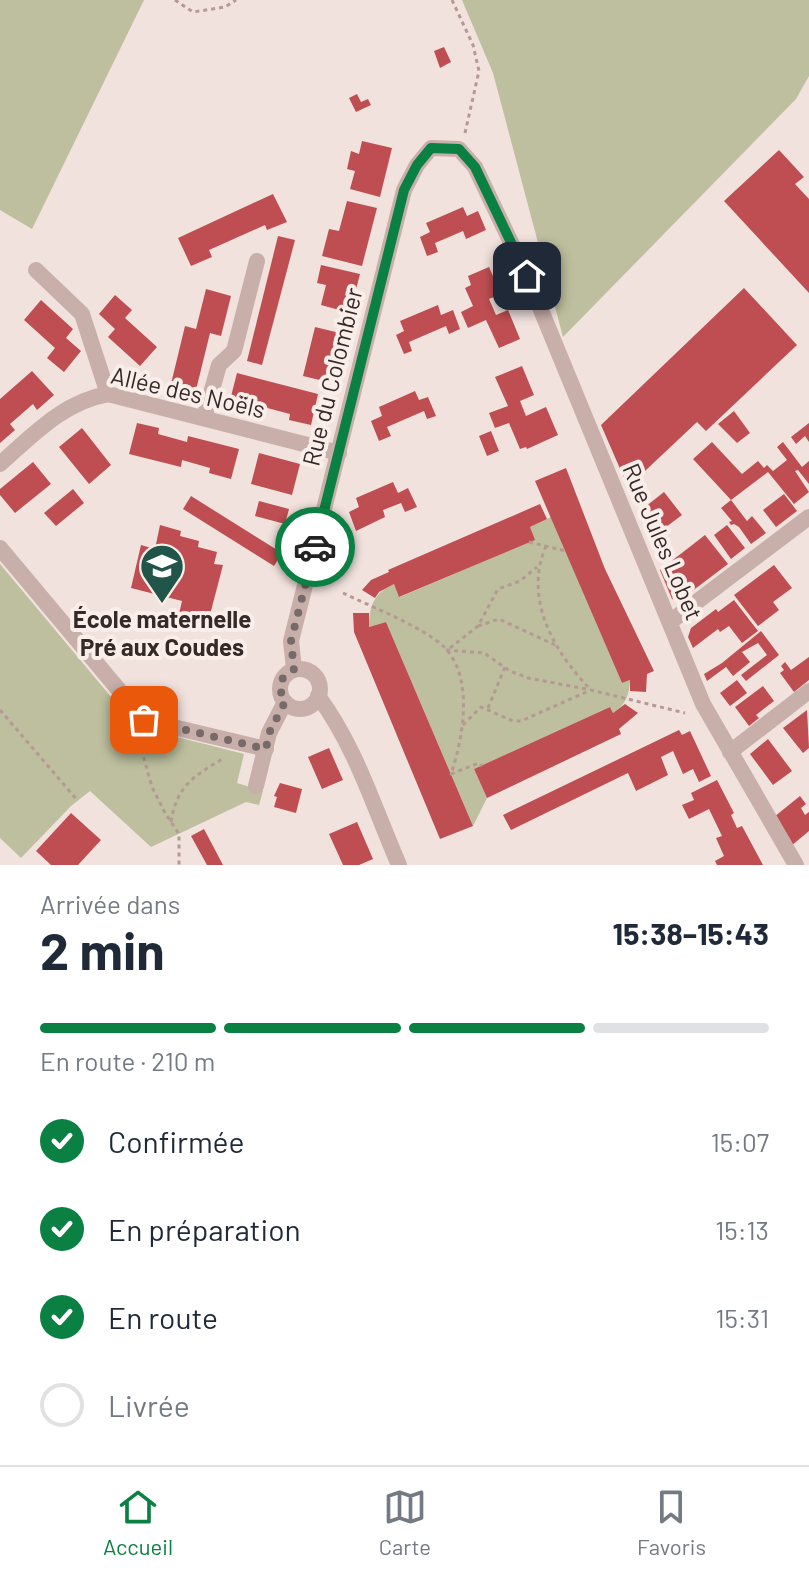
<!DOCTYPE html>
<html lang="fr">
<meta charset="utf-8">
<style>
:root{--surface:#fff;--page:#f6f6f7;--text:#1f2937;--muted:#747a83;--line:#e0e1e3;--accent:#0b8043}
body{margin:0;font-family:Barlow,sans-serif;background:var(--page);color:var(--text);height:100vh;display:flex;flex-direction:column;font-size:30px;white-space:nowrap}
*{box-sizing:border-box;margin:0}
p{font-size:26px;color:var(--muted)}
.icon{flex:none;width:44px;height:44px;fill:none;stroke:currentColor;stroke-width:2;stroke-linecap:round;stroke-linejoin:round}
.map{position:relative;height:865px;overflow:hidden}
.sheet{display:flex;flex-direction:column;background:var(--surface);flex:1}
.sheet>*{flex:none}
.pin{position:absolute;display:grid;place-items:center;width:68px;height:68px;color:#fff;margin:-34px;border-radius:16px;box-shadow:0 4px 12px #0006}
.courier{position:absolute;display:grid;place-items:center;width:80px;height:80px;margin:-40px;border:6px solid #0b8043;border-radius:50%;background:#fff;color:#222;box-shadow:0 2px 10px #0007}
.headline em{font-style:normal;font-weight:700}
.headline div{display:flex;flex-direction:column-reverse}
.headline{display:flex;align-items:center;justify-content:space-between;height:136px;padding:0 40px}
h1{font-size:52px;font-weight:700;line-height:60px}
.bar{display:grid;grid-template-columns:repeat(4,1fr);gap:12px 8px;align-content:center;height:96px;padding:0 40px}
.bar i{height:10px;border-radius:6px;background:var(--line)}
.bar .on{background:var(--accent)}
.bar p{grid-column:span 4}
ol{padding:0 40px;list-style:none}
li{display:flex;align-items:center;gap:24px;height:88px}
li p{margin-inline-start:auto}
li .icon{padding:8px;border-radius:50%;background:var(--accent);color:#fff;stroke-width:4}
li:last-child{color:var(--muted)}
li i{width:44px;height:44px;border:4px solid var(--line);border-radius:50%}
.tabs{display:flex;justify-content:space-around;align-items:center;height:112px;border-top:2px solid var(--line);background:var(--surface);font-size:22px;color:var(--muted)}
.tabs a{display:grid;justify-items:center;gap:4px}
.tabs .on{color:var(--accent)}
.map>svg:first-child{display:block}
.green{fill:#bdbf9e}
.building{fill:#be4e51}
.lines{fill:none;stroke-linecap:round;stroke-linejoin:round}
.path{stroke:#b49994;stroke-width:3;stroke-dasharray:4 4;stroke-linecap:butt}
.street{stroke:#c8afaa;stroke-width:16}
.done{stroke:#776a68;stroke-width:8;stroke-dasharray:0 14.4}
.route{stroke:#0b8043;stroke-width:10}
.labels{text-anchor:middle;stroke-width:8;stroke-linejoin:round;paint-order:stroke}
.street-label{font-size:24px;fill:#362a29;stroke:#f9eee9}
.poi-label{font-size:24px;font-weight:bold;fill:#362a29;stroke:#f9eee9}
</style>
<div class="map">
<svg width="809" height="865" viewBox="0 0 809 865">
<rect width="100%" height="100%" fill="#f1e2dd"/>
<!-- green -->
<g class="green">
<polygon points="0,0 144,0 32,229 0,210"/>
<polygon points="462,0 809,0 809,76 796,99 563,337 493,73"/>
<path d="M551,517L622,683L630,680C629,696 626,704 613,713L610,707L474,769L487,798L473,826L386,622L369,627C369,606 374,593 394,584L400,597L534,540L530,527Z"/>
<polygon points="0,564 127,716 130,725 244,754 237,783 263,791 259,805 246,802 151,847 90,791 71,806 21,858 0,838"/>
</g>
<!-- building -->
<g class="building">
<polygon points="444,47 451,62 440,68 434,51"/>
<polygon points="357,94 361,102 368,99 371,105 356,112 349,98"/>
<polygon points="362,141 392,148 380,197 350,189 355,171 347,169 351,151 359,154"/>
<polygon points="779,150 804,177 795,184 809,199 809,293 724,201"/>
<polygon points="273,194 287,222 267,230 265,225 209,250 212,257 191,266 178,238"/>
<polygon points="347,201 377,208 362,266 322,256 329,229 339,231"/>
<polygon points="463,207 467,216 478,211 486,230 466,239 463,231 435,243 438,252 427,256 420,237 430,232 426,223"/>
<polygon points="278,236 295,240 262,365 247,361"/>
<polygon points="321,265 360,274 350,313 321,305 326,285 317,283"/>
<polygon points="489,267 501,294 489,299 493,308 496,315 508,310 520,339 499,348 486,320 468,328 461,312 473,306 465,288 471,285 468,276"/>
<polygon points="744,288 797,345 706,431 697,422 628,487 601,425"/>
<polygon points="206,289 231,296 221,336 210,333 195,394 170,388 185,326 196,329"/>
<polygon points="115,295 132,310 125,318 157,347 140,366 108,337 115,329 99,314"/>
<polygon points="41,300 73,329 66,338 81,351 64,372 47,358 55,348 24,320"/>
<polygon points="438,305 441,315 453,310 460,329 449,334 446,326 409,342 412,351 404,354 396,335 404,331 400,321"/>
<polygon points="315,327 344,334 334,372 331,371 328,382 303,376"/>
<polygon points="522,366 534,395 520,401 526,416 546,407 558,435 527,449 526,447 520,449 509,423 495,428 489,413 508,406 495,377"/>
<polygon points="32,371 54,395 37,410 33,404 10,424 15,430 0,443 0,399"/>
<polygon points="237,373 318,394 311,425 289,420 290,414 252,404 250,409 229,404"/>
<polygon points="415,391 419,400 428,397 436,416 427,419 424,411 387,427 391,436 379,441 371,421 382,416 379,407"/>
<polygon points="734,411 750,433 737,443 718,424"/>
<polygon points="137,423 159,428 158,434 187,442 188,436 239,449 231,479 209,473 210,468 182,460 181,467 129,454"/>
<polygon points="809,423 809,442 805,436 796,444 791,437"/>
<polygon points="82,428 111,465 89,484 59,447"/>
<polygon points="491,431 499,451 487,456 479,436"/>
<polygon points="712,442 742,474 758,461 764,468 767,465 773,471 787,460 777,447 783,442 802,467 809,461 809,484 798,470 795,471 809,492 794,504 768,472 731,500 693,459"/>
<polygon points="259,453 300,464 292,495 251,484"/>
<polygon points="33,462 51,484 15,513 0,495 0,489"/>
<polygon points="566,468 605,569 654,671 647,674 646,692 630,691 630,680 622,683 535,481"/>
<polygon points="393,482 398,493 408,488 417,507 405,512 401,503 383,510 385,517 356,531 349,512 359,507 356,498"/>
<polygon points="73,489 84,503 56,526 44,513"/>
<polygon points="664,492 682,515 662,530 645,507"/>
<polygon points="784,494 797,511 776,527 763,510"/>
<polygon points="191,496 282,553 274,566 183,509"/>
<polygon points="731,500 747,521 752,516 766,533 751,544 739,527 734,524 731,525 729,522 732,521 721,508"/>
<polygon points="259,501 289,509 285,524 255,516"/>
<polygon points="540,504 547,519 530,527 535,540 399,597 394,584 379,592 375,598 362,590 371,580 389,572 388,570"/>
<polygon points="160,525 181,531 180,536 199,541 198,547 217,552 214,564 223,565 206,630 177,623 182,601 131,588 141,545 155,549"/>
<polygon points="727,525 745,548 731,559 714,535"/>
<polygon points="705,535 728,564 679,601 672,599 660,570"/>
<polygon points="774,565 792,588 773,602 779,610 758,626 734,595"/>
<polygon points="734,600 758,631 742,643 729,626 720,632 718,629 693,648 688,637 691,628 716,609 718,612"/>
<polygon points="353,613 369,613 369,627 386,622 473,826 440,839 354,632"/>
<polygon points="761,631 779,655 746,681 741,675 767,655 758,643 742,652 750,662 733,676 726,667 707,681 704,674 722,663"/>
<polygon points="809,657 809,680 794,692 780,673 784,670 781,666 785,662 791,670"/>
<polygon points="737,680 747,693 730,706 720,693"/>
<polygon points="763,686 774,701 756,715 759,718 749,726 735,707"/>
<polygon points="625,704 638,713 619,729 621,734 487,798 474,769 610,707 613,713"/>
<polygon points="807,710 809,748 803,753 783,728"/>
<polygon points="679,730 682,735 690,731 711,776 699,782 693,769 683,774 673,751 661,757 668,775 636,791 628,773 511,830 503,815"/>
<polygon points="768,739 792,771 773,785 750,754"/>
<polygon points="329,748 343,780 322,789 308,757"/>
<polygon points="717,780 734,813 731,815 737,828 742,826 763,865 717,865 715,861 724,856 716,838 722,836 709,809 689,819 682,805 694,800 691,793"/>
<polygon points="280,783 302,789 296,813 274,807 277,797 274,796"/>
<polygon points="800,796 806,804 801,808 805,815 809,812 809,831 791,846 774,817"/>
<polygon points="71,813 101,840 78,865 51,865 36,851"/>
<polygon points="357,822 373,859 359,865 343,865 329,834"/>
<polygon points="204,829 223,865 207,865 191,836"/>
</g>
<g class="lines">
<!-- path -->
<g class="path">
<polyline points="175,0 193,12 225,7 236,0"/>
<polyline points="452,0 473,45 479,71 465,133"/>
<polyline points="529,542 566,551"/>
<path d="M546,546C523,599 554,652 591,690"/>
<path d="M343,593C374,608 409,621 437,641C476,669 464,735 451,774L479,763L482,766"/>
<polyline points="478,626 499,619 555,645"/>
<polyline points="450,648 478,626 498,589 520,581 537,567"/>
<polyline points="446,650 484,653 510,671 528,678 586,689"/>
<polyline points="488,708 505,667"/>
<polyline points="0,710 78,801"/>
<polyline points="463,725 481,707 513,721 521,721 591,690 685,713"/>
<polyline points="137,734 152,787 165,813 179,834 179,865"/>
<path d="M171,822C177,785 194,776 224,758"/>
</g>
<!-- street -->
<g class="street">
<polyline points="36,270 82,314 108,394"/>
<polyline points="204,418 219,365 234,351 257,261"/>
<path d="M0,464C33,435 63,402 108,394L339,453"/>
<polyline points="0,548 144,720 266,749"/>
<polyline points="670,622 809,517"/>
<polyline points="294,669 291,641 404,190 417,165 431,148 459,149 475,167 527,276 703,704 796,865"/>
<circle cx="300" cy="689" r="20"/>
<path d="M318,696C356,747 374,808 399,865"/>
<polyline points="730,752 809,691"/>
<polyline points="256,786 269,733 285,702"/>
</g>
</g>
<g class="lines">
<!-- done -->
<polyline class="done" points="144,720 266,749 269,733 285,702 281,695 282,679 294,669 291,641 315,547"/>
<!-- route -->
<polyline class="route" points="315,547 404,190 417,165 431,148 459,149 475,167 527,276"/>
</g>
<!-- icons -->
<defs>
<g id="school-pin" transform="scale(2.3)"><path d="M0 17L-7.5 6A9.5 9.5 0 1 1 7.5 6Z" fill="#21554a" stroke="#f9eee9"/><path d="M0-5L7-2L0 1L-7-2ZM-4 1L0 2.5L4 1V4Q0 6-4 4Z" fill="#fff"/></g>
</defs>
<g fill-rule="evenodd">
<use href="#school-pin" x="162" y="566"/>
</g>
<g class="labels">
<!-- street labels -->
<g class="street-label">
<text transform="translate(333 377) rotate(-76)" y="8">Rue du Colombier</text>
<text transform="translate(188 393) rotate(13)" y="8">Allée des Noëls</text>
<text transform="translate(662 542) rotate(67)" y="8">Rue Jules Lobet</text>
</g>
<!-- poi labels -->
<g class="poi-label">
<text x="162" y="628">École maternelle<tspan x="162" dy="28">Pré aux Coudes</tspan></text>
</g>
</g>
</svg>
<div class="pin" style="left:144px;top:720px;background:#ea580c"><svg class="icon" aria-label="bag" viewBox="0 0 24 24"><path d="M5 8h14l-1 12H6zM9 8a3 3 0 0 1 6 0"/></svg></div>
<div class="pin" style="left:527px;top:276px;background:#1f2937"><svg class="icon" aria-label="home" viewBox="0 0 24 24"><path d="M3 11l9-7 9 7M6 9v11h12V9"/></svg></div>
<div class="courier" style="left:315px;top:547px"><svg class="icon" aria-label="car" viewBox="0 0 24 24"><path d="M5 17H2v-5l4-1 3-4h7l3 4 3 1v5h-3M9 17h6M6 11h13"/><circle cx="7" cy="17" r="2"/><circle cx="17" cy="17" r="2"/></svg></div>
</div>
<section class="sheet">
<div class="headline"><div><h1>2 min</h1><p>Arrivée dans</p></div><em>15:38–15:43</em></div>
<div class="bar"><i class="on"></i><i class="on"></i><i class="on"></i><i></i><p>En route · 210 m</p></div>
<ol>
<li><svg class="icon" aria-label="check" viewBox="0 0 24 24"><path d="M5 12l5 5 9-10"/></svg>Confirmée<p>15:07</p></li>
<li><svg class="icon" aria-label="check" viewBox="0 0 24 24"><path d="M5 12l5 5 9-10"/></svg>En préparation<p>15:13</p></li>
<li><svg class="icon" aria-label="check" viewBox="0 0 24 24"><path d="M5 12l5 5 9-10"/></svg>En route<p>15:31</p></li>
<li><i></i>Livrée</li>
</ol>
</section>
<nav class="tabs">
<a class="on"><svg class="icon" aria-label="home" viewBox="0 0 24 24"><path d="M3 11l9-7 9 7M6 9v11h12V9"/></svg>Accueil</a>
<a><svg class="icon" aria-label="map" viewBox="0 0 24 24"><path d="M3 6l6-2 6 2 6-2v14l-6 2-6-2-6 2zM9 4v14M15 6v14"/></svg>Carte</a>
<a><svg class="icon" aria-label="saved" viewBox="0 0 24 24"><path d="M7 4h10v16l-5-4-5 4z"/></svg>Favoris</a>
</nav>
